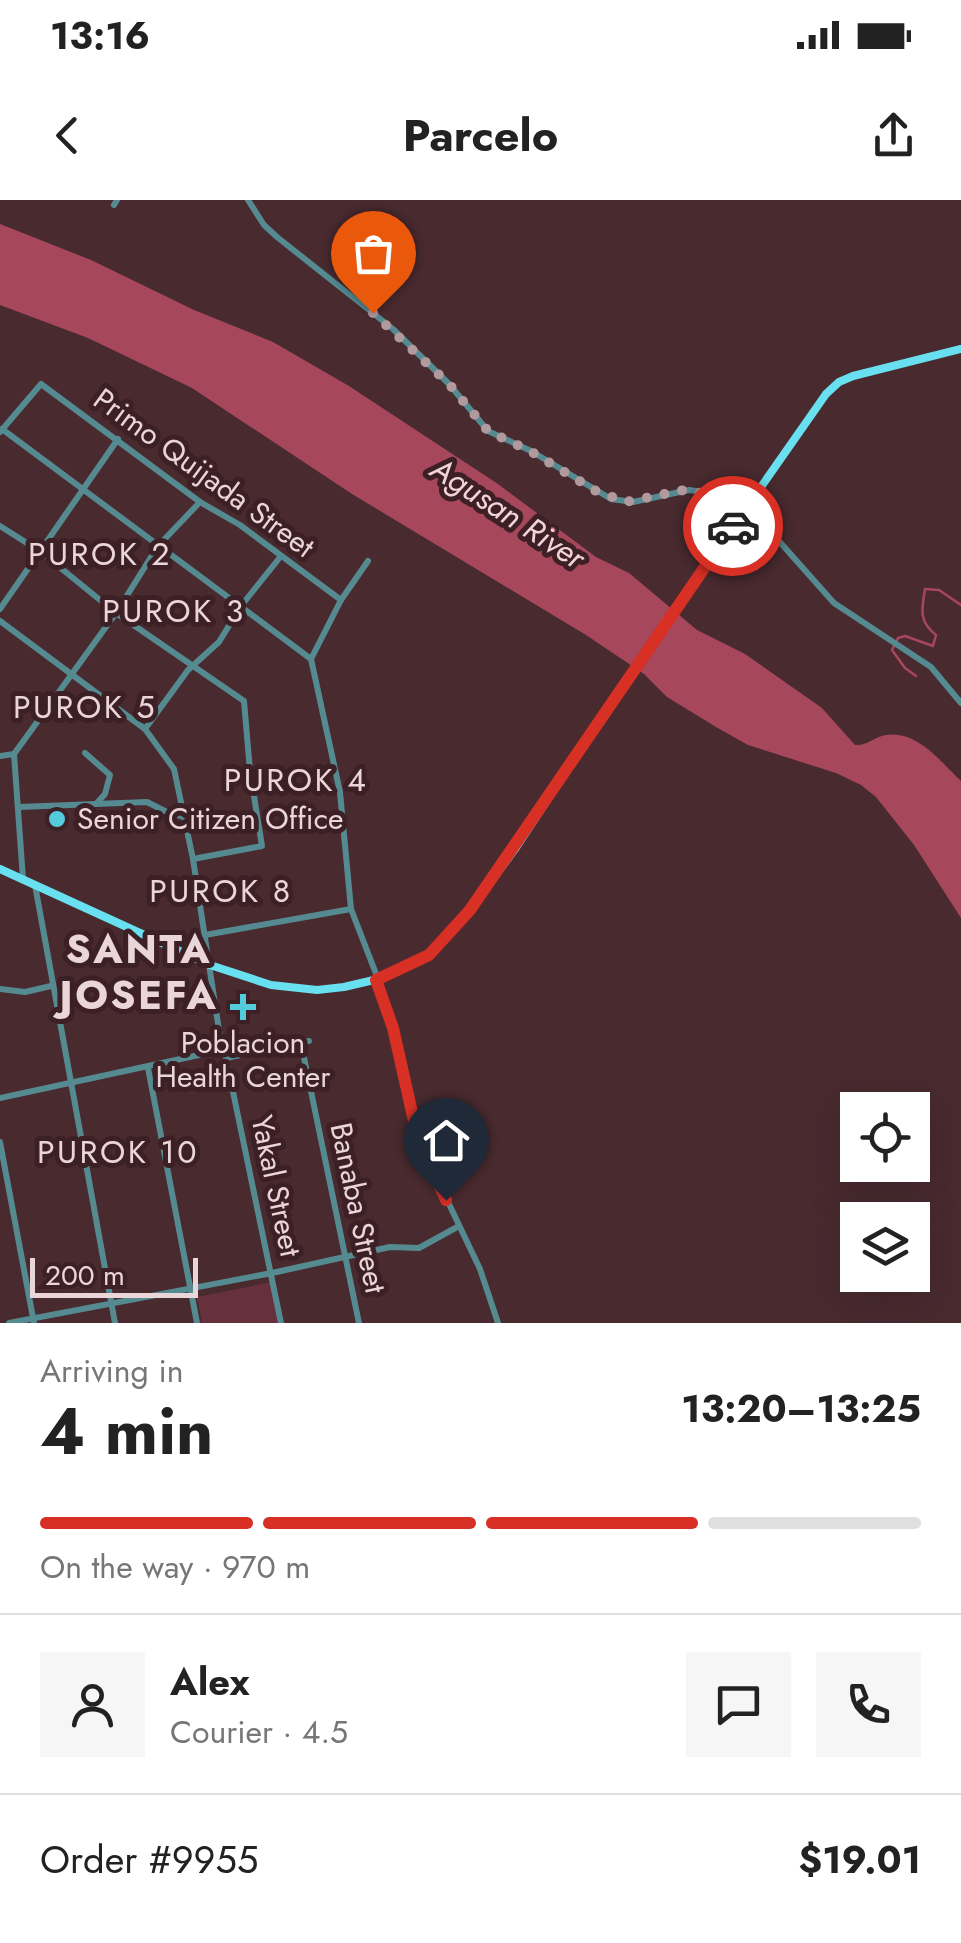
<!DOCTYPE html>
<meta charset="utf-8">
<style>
:root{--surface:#fff;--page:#f6f6f6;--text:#222;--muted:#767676;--line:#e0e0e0;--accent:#d93025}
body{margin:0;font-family:Jost,sans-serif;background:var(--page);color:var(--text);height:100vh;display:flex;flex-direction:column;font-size:38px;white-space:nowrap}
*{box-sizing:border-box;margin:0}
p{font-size:32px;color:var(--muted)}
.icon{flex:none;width:55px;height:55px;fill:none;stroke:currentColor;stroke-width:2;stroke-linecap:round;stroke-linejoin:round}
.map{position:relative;height:1123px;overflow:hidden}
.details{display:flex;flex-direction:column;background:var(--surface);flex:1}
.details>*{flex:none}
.tools{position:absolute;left:840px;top:892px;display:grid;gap:20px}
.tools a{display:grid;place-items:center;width:90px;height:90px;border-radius:0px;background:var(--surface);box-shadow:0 10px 40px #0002;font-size:50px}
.scale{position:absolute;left:30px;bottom:25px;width:168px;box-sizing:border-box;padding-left:10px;border:5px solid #ead6d9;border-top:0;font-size:28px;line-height:35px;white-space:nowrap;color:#ead6d9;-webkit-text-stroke:8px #3d2025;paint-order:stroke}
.pin{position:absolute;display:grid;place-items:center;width:85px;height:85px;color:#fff;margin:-102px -42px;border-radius:50% 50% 50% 0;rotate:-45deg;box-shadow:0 0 10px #0007}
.pin .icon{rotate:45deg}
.courier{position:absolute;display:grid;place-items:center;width:100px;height:100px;margin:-50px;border:8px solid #d93025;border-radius:50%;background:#fff;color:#222;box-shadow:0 2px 12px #0007}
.summary em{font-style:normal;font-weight:700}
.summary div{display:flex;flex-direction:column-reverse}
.summary{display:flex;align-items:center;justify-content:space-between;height:170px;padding:0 40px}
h1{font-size:65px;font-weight:700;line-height:75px}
.bar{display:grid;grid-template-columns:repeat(4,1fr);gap:15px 10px;align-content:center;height:120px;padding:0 40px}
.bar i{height:12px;border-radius:8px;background:var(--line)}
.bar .active{background:var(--accent)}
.bar p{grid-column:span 4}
.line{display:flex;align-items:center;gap:25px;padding:0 40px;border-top:2px solid var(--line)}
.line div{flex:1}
.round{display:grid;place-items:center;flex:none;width:105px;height:105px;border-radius:0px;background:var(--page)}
.status{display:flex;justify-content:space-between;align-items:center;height:70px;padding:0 50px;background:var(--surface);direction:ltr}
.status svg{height:28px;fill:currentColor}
header{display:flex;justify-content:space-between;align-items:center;height:130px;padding:0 40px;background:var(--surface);font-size:45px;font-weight:700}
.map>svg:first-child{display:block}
.green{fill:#67313c}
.water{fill:#a7475c}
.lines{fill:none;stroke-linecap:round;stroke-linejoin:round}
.stream{stroke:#a7475c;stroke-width:2.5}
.minor{stroke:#558a91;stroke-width:6}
.major{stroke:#68e0ef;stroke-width:8}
.done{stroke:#b19a9e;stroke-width:10;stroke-dasharray:0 18}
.route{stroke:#d93025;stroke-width:12}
.poi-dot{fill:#53cbda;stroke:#3d2025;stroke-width:4}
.labels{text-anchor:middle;stroke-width:10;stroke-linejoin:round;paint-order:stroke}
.street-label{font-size:30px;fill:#ead6d9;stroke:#3d2025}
.poi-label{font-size:30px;fill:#ead6d9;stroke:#3d2025;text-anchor:start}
.water-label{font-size:32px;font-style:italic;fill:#f0d4d8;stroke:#3d2025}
.neighbourhood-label{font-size:32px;letter-spacing:2.5px;fill:#ead6d9;stroke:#3d2025}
.district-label{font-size:40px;font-weight:bold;letter-spacing:2.5px;fill:#ead6d9;stroke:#3d2025}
</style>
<div class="status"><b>13:16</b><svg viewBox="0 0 49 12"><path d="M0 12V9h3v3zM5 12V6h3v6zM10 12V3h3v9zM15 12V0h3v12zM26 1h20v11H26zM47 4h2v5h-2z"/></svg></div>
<header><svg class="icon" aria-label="back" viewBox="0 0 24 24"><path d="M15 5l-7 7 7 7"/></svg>Parcelo<svg class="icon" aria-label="share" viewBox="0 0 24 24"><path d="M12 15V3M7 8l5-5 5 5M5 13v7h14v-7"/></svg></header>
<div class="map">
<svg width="961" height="1123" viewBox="0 0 961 1123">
<rect width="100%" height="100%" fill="#482a2f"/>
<!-- green -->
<polygon class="green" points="272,1082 279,1123 202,1123 197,1097"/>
<!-- water -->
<path class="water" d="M0,24L91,60L194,110L273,142L349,186L498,284L596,357L629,373L697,430L745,454L822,508L855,545C867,546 874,537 886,535C917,530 940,561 961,581V718L914,645L876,597L861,585L836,573L748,545L716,527L667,497L644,474L586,435L352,294L192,188L88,138L0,105Z"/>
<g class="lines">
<!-- stream -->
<path class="stream" d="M916,476L905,468L892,450L898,438L905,436L933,446L936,435C918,421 922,409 925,389L939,390L961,405"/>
<!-- minor -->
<g class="minor">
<polyline points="248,0 264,25 277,37 393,129 449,184 488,231 531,251 611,299 633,302 689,290 717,294 735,301 778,340 834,403 931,467 961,503"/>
<polyline points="114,5 117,0"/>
<polyline points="2,229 311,459"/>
<polyline points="0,232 41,184 200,302 240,325 341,400"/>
<polyline points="0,326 41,352 116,413 244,501 250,571 262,646 193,659"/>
<polyline points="368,361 341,400 311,459 340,592 351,709 378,779"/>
<polyline points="0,409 118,239"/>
<polyline points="0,421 145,529 174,569 193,659 222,850"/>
<polyline points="145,529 188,470 219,442 241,406 281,356"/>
<polyline points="85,553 110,575 105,594 97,603"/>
<polyline points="0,556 14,554"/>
<polyline points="19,607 147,602 171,614 186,617"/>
<polyline points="23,679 14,554 116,413 158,346 200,302"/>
<polyline points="35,685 115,1123"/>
<polyline points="205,735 351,709"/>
<polyline points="376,780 393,828 418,939 480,1069 498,1123"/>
<polyline points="0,789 25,792 51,786"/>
<polyline points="301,843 359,1123"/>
<polyline points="226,858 281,1123"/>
<polyline points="148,868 197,1123"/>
<polyline points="0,898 222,850 226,858 309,841"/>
<polyline points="0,942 34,1123"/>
<polyline points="9,1123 272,1073 390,1047 419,1048 459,1026"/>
</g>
<!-- major -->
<g class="major">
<polyline points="754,296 754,317"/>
<polyline points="735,301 736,322"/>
<polyline points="0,669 210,765 271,785 317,790 344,787 378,779 420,761 435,750 470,710 515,649 624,483 826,194 839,182 853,176 961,149"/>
</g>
</g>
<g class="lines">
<!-- done -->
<polyline class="done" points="373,113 449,184 488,231 530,251 596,291 626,302 684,290 729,298 736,301 736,322 733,326"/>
<!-- route -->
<polyline class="route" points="446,1000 418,939 393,828 376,780 429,755 470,710 733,326"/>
</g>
<!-- markers -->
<g class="poi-dot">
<circle cx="57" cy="619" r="10"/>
<path d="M238 792h10v10h10v10h-10v10h-10v-10h-10v-10h10z"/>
</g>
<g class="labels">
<!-- street labels -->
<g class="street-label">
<text transform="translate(204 273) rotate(36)" y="10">Primo Quijada Street</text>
<text transform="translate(276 986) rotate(78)" y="10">Yakal Street</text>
<text transform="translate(358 1008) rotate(78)" y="10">Banaba Street</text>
</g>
<!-- poi labels -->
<g class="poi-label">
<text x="77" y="629">Senior Citizen Office</text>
<text x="243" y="853" text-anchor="middle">Poblacion<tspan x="243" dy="34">Health Center</tspan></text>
</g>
<!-- water labels -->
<g class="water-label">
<text transform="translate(508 313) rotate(33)" y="11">Agusan River</text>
</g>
<!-- neighbourhood labels -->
<g class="neighbourhood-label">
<text x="100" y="365">PUROK 2</text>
<text x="174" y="422">PUROK 3</text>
<text x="85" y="518">PUROK 5</text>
<text x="296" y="591">PUROK 4</text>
<text x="221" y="702">PUROK 8</text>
<text x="118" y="963">PUROK 10</text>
</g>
<!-- district labels -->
<g class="district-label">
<text x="139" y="763">SANTA<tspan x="139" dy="46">JOSEFA</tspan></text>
</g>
</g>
</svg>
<div class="tools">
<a><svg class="icon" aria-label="locate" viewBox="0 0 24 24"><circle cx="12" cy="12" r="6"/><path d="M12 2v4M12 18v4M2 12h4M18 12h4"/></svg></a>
<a><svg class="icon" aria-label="layers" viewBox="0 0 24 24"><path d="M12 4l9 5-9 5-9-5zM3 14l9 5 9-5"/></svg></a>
</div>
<div class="scale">200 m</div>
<div class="pin" style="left:373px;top:113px;background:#ea580c"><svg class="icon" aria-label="bag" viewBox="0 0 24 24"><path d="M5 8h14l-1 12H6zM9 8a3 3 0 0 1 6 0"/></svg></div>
<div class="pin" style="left:446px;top:1000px;background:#1f2937"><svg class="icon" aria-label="home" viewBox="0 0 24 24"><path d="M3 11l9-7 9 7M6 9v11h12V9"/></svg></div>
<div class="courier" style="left:733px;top:326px"><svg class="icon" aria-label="car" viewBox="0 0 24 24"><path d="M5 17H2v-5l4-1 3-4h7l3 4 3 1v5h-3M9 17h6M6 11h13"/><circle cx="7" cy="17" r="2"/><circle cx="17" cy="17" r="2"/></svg></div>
</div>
<section class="details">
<div class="summary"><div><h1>4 min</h1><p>Arriving in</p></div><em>13:20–13:25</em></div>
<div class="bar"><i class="active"></i><i class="active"></i><i class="active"></i><i></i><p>On the way · 970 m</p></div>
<div class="line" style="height:180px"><a class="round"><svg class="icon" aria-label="person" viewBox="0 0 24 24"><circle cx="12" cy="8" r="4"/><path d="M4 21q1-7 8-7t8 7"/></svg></a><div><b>Alex</b><p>Courier · 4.5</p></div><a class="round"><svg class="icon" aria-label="chat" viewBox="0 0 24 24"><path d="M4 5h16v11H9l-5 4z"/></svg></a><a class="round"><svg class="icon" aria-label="phone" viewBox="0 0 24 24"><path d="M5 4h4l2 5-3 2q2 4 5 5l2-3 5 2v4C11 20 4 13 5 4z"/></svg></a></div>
<div class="line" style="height:130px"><div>Order #9955</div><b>$19.01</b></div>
</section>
